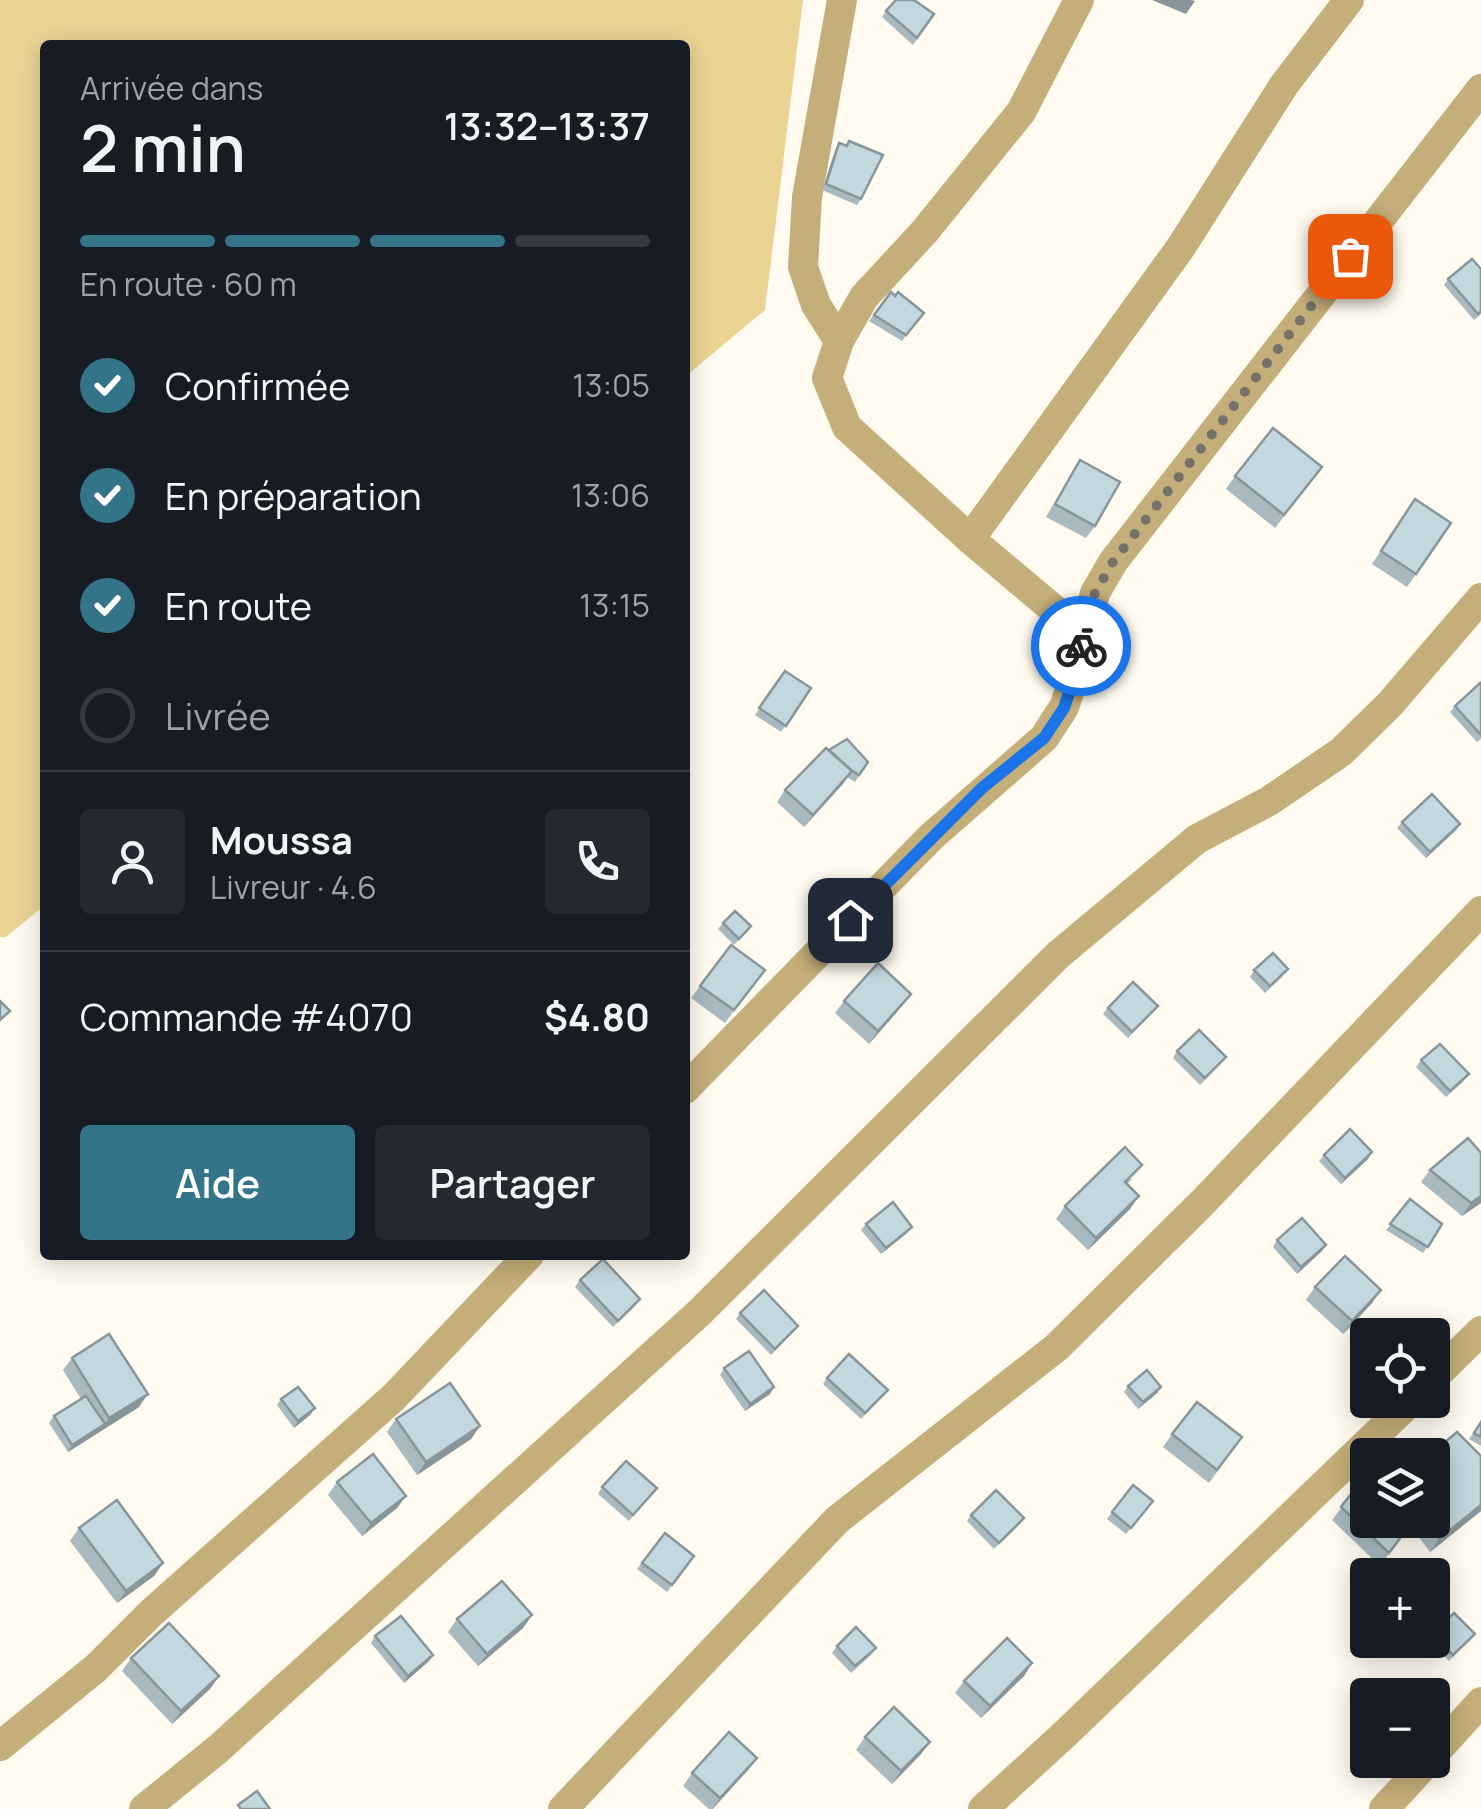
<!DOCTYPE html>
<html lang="fr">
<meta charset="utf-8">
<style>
:root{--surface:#171b24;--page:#242831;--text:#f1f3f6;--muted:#9ea1a6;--line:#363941;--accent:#347488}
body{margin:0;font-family:Manrope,sans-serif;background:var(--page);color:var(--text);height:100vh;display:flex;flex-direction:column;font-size:38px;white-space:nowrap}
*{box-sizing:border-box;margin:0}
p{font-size:32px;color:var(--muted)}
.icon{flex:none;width:55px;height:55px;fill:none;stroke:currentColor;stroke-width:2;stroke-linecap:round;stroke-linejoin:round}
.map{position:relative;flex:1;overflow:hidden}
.sheet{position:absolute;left:40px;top:40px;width:650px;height:1220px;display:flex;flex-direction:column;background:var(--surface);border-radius:10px;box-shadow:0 5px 25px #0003}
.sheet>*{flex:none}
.controls{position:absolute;left:1350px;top:1318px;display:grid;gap:20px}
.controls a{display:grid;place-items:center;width:100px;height:100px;border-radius:10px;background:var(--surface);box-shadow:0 5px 25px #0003;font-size:50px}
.pin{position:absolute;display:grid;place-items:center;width:85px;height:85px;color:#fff;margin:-42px;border-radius:20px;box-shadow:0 5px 15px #0006}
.courier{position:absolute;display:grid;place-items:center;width:100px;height:100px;margin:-50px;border:8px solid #1a73e8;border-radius:50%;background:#fff;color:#222;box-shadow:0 2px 12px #0007}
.summary em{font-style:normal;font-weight:600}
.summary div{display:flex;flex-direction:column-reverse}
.summary{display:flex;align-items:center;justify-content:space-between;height:170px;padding:0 40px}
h1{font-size:65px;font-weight:600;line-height:75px}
.bar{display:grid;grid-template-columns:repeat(4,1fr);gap:15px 10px;align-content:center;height:120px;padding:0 40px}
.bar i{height:12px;border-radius:8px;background:var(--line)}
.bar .active{background:var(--accent)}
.bar p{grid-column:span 4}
.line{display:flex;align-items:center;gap:25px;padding:0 40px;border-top:2px solid var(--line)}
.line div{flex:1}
.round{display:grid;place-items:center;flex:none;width:105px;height:105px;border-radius:10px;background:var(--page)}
ol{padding:0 40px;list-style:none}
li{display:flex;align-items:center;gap:30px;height:110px}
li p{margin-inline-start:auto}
li .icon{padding:10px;border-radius:50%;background:var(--accent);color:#fff;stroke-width:4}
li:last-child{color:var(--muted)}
li i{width:55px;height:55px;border:5px solid var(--line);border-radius:50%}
.primary-button{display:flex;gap:20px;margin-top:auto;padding:20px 40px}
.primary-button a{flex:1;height:115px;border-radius:10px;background:var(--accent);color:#fff;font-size:40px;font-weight:600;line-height:115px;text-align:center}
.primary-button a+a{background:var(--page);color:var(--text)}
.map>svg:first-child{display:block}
.green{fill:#ebd394}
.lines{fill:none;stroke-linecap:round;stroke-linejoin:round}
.minor{stroke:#c4ae79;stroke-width:30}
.wall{fill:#a8b9bf}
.shaded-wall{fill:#88969b}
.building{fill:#c3d7de;stroke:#88969b;stroke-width:2.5}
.done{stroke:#757269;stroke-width:10;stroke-dasharray:0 18}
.route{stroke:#1a73e8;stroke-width:12}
</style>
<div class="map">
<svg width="1481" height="1809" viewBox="0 0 1481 1809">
<rect width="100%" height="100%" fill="#fffbf0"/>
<!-- green -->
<polygon class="green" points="0,0 803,0 765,310 685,377 685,45 45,45 45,905 6,937 0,937"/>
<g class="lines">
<!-- minor -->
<g class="minor">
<polyline points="1079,0 1021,112 925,231 864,297 839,341 827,378 847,427 970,539 1083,634"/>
<polyline points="839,341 816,305 803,267 807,197 842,0"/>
<polyline points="970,539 1181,247 1284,85 1349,0"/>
<polyline points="685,1089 932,836 1044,738 1064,707 1076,672 1095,593 1113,562 1481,89"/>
<polyline points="1432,1379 1481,1331"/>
<polyline points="0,1746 96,1668 151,1613 394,1397 529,1255"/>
<polyline points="1432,1756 1481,1702"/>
<polyline points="144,1809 218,1749 699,1313 1058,955 1197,839 1269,801 1341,752 1390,704 1481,598"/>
<polyline points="563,1809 837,1520 1057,1347 1203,1202 1481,911"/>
<polyline points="983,1809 1066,1733 1412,1400"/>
<polyline points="1384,1809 1429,1760"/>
</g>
</g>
<!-- wall -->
<g class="wall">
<polygon points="886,11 934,14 913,45 882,17"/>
<polygon points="849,141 861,199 857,205 822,190 835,150 839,143 846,146"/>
<polygon points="1481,269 1481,314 1474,320 1444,285 1448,279"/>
<polygon points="891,292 923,313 902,341 869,321"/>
<polygon points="1080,460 1095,526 1086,538 1046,517"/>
<polygon points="1322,467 1275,528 1226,489 1235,476"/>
<polygon points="1415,499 1451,523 1407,587 1372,564"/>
<polygon points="785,671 811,688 781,732 755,715"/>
<polygon points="1481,685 1481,739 1477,742 1450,712 1455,706"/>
<polygon points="829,750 868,762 855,782 847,777 804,827 777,802 785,790"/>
<polygon points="1402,822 1460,824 1456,830 1426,858 1397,828"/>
<polygon points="723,923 751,926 734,945 718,929"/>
<polygon points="731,945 765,970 725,1023 691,998"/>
<polygon points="1254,970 1283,976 1265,993 1250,977"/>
<polygon points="911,994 902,1006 869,1044 835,1013 844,1001"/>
<polygon points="1158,1006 1128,1038 1103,1014 1108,1008"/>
<polygon points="1177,1051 1226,1057 1200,1085 1173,1058"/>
<polygon points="1421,1060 1464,1081 1446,1097 1416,1067"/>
<polygon points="1481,1153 1481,1203 1462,1216 1421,1182 1430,1170"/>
<polygon points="1324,1155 1368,1159 1341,1184 1319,1161"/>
<polygon points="1133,1178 1127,1184 1130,1209 1088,1250 1056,1219 1065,1206"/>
<polygon points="1410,1199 1442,1224 1423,1253 1386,1230"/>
<polygon points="866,1224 907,1233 881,1254 861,1230"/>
<polygon points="1277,1240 1326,1245 1322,1251 1297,1274 1273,1247"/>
<polygon points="580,1280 636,1305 613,1327 575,1287"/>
<polygon points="1315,1287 1381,1290 1372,1303 1343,1334 1306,1300"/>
<polygon points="740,1313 798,1326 771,1355 736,1319"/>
<polygon points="72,1358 139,1407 68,1452 49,1423 54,1416 81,1399 63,1370"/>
<polygon points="724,1368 774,1387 770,1394 745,1411 720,1375"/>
<polygon points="827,1378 888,1390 861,1419 823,1384"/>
<polygon points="1128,1386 1161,1387 1157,1393 1138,1409 1124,1392"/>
<polygon points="281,1399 315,1408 310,1415 294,1428 277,1405"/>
<polygon points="396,1419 480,1426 471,1439 417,1475 387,1432"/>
<polygon points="1481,1422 1481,1446 1469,1439"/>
<polygon points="1172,1434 1242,1437 1209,1483 1163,1447"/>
<polygon points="1481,1456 1481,1511 1430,1552 1410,1525 1380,1566 1332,1520 1365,1476 1368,1520 1432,1520"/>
<polygon points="337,1482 397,1508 362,1536 328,1495"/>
<polygon points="1133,1485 1153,1501 1126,1534 1107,1519"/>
<polygon points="602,1487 657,1488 629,1521 598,1494"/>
<polygon points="971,1515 1020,1524 994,1549 967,1521"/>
<polygon points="79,1528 163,1563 154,1576 117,1603 70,1541"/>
<polygon points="665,1533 694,1556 667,1592 637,1569"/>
<polygon points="532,1615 523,1628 478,1666 448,1632 457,1619"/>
<polygon points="1432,1634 1475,1634 1449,1661 1428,1640 1432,1640"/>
<polygon points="375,1636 433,1655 429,1661 404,1683 371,1643"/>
<polygon points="837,1646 876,1648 871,1655 851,1673 832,1653"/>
<polygon points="131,1658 219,1676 210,1689 172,1724 122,1671"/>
<polygon points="1032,1663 1024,1676 981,1718 955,1693 964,1681"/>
<polygon points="865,1737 921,1754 892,1784 856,1750"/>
<polygon points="757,1758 748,1770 713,1809 709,1809 683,1786 692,1773"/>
</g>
<!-- shaded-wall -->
<g class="shaded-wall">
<polygon points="1152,0 1191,0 1195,1 1186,14"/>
<polygon points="852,771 843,784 804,827 813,815"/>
<polygon points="1460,824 1456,830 1426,858 1430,852"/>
<polygon points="911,994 902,1006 869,1044 878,1031"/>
<polygon points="1372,1152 1368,1159 1341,1184 1345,1178"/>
<polygon points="1139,1196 1130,1209 1088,1250 1096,1238"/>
<polygon points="1481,1196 1481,1203 1462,1216 1471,1203"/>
<polygon points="912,1227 907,1233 881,1254 886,1248"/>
<polygon points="1326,1245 1322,1251 1297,1274 1301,1267"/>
<polygon points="1381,1290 1372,1303 1343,1334 1352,1321"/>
<polygon points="774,1387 770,1394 745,1411 750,1404"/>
<polygon points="1161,1387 1157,1393 1138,1409 1143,1402"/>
<polygon points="148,1394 139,1407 68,1452 72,1445 105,1424 109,1418"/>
<polygon points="315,1408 310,1415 294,1428 298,1421"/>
<polygon points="480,1426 471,1439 417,1475 426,1462"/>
<polygon points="406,1496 397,1508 362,1536 371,1523"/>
<polygon points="1481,1505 1481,1511 1430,1552 1439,1539"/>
<polygon points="163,1563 154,1576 117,1603 126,1591"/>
<polygon points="532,1615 523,1628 478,1666 487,1654"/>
<polygon points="433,1655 429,1661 404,1683 408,1676"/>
<polygon points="1032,1663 1024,1676 981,1718 990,1706"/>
<polygon points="219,1676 210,1689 172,1724 181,1711"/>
<polygon points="930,1742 921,1754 892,1784 901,1771"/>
<polygon points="757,1758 748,1770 712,1809 720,1798"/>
</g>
<!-- building -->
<g class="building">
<polygon points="896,0 914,0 934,14 917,38 886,11"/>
<polygon points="849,141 883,155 861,199 826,184 839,143 847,146"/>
<polygon points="1472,259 1481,269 1481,311 1478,314 1448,279"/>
<polygon points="891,292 895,296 898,292 924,313 906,335 874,315"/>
<polygon points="1273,428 1322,467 1284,515 1235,476"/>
<polygon points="1080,460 1120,482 1095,526 1055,504"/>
<polygon points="1415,499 1451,523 1416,574 1381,551"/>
<polygon points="785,671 811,688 786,726 759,708"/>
<polygon points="1480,683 1481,685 1481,735 1455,706"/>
<polygon points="847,739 868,762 859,775 851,770 829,750"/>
<polygon points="826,748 852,771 813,815 785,790"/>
<polygon points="1432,794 1460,824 1430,852 1402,822"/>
<polygon points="735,911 751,926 739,939 723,923"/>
<polygon points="731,945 765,970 734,1010 700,986"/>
<polygon points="1273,953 1288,969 1270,986 1254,970"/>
<polygon points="878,963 911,994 878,1031 844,1001"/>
<polygon points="1133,982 1158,1006 1132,1032 1108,1008"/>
<polygon points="0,1001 10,1011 0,1020"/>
<polygon points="1199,1030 1226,1057 1205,1078 1177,1051"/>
<polygon points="1440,1044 1469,1074 1450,1091 1421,1060"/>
<polygon points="1350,1129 1372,1152 1345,1178 1324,1155"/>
<polygon points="1468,1138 1481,1153 1481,1196 1471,1203 1430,1170"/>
<polygon points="1125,1147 1142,1165 1125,1182 1139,1196 1096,1238 1065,1206"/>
<polygon points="1410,1199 1442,1224 1428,1247 1390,1224"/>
<polygon points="893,1202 912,1227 886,1248 866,1224"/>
<polygon points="1302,1218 1326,1245 1301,1267 1277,1240"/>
<polygon points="1345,1256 1381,1290 1352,1321 1315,1287"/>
<polygon points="603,1259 640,1299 618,1321 580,1280"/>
<polygon points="764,1290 798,1326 775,1349 740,1313"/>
<polygon points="109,1334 148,1394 109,1418 72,1358"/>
<polygon points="749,1351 774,1387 750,1404 724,1368"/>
<polygon points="849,1354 888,1390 865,1413 827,1378"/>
<polygon points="1147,1370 1161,1387 1143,1402 1128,1386"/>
<polygon points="450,1383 480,1426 426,1462 396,1419"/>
<polygon points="298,1387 315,1408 298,1421 281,1399"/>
<polygon points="86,1396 105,1424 72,1445 54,1416"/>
<polygon points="1197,1402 1242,1437 1217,1470 1172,1434"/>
<polygon points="1481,1422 1481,1437 1474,1433"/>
<polygon points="1457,1432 1481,1456 1481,1505 1439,1539 1424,1520 1432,1520 1432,1455 1430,1455"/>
<polygon points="373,1454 406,1496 371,1523 337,1482"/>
<polygon points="626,1461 657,1488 633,1515 602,1487"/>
<polygon points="1365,1476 1368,1478 1368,1520 1410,1520 1412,1522 1389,1553 1341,1507"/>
<polygon points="1133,1485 1153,1501 1131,1528 1112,1512"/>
<polygon points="996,1490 1024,1518 999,1543 971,1515"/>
<polygon points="117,1500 163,1563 126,1591 79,1528"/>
<polygon points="665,1533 694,1556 672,1585 642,1563"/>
<polygon points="502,1581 532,1615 487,1654 457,1619"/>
<polygon points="1454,1613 1475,1634 1453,1655 1432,1634"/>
<polygon points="401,1616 433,1655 408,1676 375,1636"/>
<polygon points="169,1623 219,1676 181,1711 131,1658"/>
<polygon points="856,1627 876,1648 855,1666 837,1646"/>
<polygon points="1007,1638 1032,1663 990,1706 964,1681"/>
<polygon points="894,1707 930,1742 901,1771 865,1737"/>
<polygon points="729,1732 757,1758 720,1798 692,1773"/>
<polygon points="257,1791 270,1809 241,1809 238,1805"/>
</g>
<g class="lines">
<!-- done -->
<polyline class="done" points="1081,646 1095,593 1113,562 1350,256"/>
<!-- route -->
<polyline class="route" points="850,920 982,788 1044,738 1064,708 1076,672 1081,646"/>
</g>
</svg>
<div class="controls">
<a><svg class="icon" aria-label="locate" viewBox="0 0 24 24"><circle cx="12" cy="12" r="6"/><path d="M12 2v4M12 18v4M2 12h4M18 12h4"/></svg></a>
<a><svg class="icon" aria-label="layers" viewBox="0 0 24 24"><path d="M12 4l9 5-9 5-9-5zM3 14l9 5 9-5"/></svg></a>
<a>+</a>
<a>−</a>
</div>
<div class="pin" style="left:1350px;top:256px;background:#ea580c"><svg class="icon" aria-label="bag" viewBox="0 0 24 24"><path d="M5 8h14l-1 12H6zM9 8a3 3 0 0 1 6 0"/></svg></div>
<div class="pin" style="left:850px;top:920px;background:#1f2937"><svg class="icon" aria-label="home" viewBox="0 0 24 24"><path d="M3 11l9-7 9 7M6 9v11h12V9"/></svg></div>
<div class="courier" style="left:1081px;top:646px"><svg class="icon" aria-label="bike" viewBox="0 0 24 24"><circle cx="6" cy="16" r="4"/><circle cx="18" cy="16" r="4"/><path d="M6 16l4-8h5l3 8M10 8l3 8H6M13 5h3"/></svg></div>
<section class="sheet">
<div class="summary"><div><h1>2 min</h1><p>Arrivée dans</p></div><em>13:32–13:37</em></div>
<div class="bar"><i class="active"></i><i class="active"></i><i class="active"></i><i></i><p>En route · 60 m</p></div>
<ol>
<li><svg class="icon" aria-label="check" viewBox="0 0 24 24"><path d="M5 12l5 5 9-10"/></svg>Confirmée<p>13:05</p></li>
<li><svg class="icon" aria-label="check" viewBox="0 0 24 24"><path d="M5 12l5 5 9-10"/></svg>En préparation<p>13:06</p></li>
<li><svg class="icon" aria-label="check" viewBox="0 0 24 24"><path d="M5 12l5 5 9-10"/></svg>En route<p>13:15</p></li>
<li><i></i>Livrée</li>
</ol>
<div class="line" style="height:180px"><a class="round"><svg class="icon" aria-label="person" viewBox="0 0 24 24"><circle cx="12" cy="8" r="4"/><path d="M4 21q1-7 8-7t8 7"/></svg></a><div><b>Moussa</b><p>Livreur · 4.6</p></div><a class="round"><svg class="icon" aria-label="phone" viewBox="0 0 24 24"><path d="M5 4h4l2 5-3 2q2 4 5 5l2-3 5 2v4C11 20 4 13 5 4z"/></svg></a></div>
<div class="line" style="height:130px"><div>Commande #4070</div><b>$4.80</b></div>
<div class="primary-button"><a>Aide</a><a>Partager</a></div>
</section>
</div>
